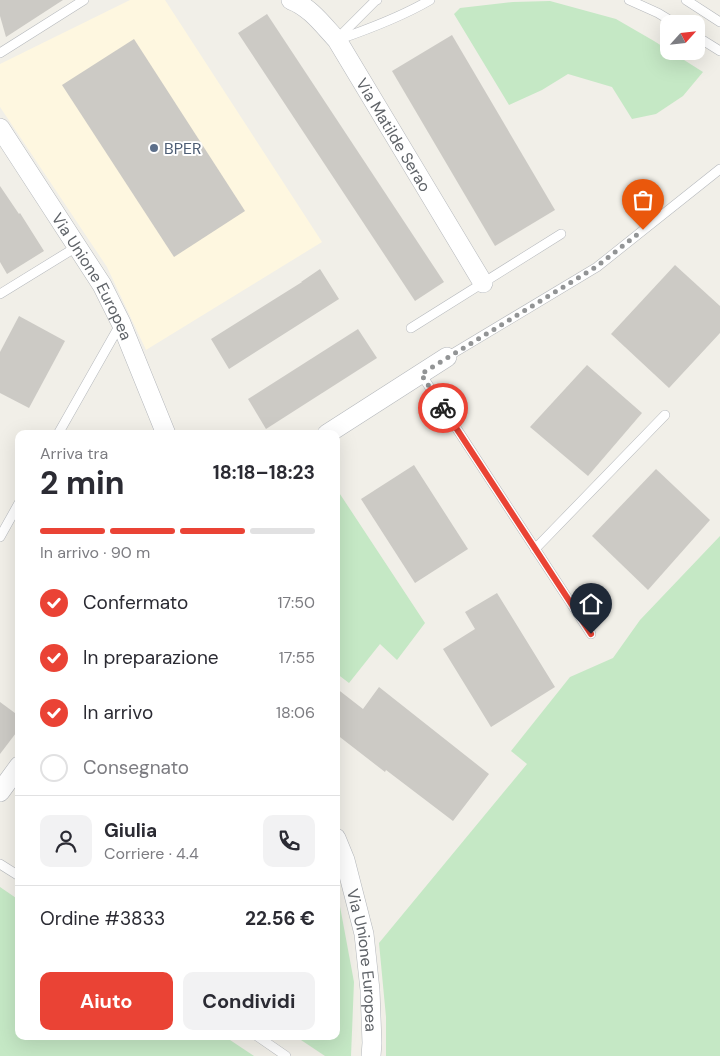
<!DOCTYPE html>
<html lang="it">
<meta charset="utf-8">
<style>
:root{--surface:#fff;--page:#f2f2f3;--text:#2b2b33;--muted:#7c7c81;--line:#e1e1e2;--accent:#ea4335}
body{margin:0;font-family:"DM Sans",sans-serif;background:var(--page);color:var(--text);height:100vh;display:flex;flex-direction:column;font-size:19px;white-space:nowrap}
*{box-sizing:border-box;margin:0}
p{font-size:16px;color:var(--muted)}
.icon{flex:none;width:28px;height:28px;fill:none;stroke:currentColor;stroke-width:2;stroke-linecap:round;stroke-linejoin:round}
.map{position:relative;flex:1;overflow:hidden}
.details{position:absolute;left:15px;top:430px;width:325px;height:610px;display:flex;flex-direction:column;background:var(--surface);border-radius:10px;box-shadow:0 5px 20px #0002}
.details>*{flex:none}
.needle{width:32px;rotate:63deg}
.tools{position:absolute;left:660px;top:15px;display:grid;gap:10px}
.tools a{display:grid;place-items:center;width:45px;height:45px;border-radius:10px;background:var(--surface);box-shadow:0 5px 20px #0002;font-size:25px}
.pin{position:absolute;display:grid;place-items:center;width:42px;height:42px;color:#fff;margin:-51px -21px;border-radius:50% 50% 50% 0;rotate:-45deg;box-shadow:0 0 5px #0007}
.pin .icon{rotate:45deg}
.courier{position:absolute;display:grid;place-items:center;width:50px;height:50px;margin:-25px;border:4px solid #ea4335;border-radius:50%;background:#fff;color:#222;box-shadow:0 1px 6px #0007}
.headline em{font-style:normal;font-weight:700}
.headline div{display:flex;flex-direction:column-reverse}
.headline{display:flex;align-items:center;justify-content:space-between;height:85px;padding:0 25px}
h1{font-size:32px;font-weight:700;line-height:38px}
.bar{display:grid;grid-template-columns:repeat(4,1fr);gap:8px 5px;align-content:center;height:60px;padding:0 25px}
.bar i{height:6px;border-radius:4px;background:var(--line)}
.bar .active{background:var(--accent)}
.bar p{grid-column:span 4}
.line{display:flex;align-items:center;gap:12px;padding:0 25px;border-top:1px solid var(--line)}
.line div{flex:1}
.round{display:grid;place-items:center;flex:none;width:52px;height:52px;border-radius:10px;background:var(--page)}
ol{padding:0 25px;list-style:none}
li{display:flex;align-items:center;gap:15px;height:55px}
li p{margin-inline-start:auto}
li .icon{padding:5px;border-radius:50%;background:var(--accent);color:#fff;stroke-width:4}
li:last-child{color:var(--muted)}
li i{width:28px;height:28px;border:2px solid var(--line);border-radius:50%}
.primary-button{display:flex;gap:10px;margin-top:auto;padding:10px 25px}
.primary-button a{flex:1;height:58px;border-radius:10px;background:var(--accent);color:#fff;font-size:20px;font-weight:700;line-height:58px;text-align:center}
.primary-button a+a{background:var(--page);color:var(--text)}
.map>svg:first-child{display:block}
.commercial{fill:#fef7e0}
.green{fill:#c5e8c5}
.building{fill:#cccac5}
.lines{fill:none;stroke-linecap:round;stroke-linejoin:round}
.lane-casing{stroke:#b5b8bc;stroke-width:10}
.street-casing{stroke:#b5b8bc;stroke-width:20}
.lane{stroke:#fff;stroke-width:9}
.street{stroke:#fff;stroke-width:19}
.done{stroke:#929495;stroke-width:5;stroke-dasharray:0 9}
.route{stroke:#ea4335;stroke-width:6}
.service-dot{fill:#5c6f8a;stroke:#fff;stroke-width:2}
.labels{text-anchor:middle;stroke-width:4;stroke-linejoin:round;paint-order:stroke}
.street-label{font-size:16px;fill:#5f6368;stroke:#fff}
.service-label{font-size:16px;fill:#4e5e75;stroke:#fff;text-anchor:start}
</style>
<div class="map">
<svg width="720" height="1056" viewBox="0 0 720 1056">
<rect width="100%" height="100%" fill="#f1efe8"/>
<!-- commercial -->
<polygon class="commercial" points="130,0 165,0 322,242 146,350 107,267 0,107 0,64"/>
<!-- green -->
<g class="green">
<polygon points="550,1 616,19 654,41 703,72 683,96 656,114 632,119 612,87 568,74 542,90 509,105 454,14 460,8 513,2"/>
<polygon points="336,488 425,623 397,660 380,644 349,683 336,673"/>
<polygon points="720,536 720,1056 386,1056 386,1017 379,943 527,764 511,751 570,677 613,658 640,620"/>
<polygon points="0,887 19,900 19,1036 224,1036 254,1056 0,1056"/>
<polygon points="336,893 339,901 354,982 351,1056 325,1056 295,1036 336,1036"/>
</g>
<!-- building -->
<g class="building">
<polygon points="0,0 63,0 6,37 0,16"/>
<polygon points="267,14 444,282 415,301 238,33"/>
<polygon points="452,35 555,210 495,246 392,71"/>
<polygon points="134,39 245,211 174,257 62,85"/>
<polygon points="0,186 19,214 20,213 44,251 7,274 0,262"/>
<polygon points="675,265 720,306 720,333 669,388 611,334"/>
<polygon points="320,269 339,299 229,369 211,339 302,282 301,282"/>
<polygon points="19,316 65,341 29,408 0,393 0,352"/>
<polygon points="358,329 377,358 266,429 248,399"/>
<polygon points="587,365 642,413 588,476 530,427"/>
<polygon points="414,465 468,549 415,583 361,499"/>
<polygon points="656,469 710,520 648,590 592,536"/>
<polygon points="497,593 555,687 491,727 443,649 475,629 465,612"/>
<polygon points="379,687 489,774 453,821 386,770 385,772 336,734 336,688 363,709"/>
<polygon points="0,702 19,716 19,729 0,754"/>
</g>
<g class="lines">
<!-- lane casing -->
<g class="lane-casing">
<g id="lane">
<polyline points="629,0 658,13 676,24"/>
<polyline points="686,0 720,22"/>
<polyline points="696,36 720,51"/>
<polyline points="338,38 375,1 377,0"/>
<path d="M337,40C369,29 401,17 430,0"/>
<polyline points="0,53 84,0"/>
<polyline points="0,294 78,246"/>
<polyline points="411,328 561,234"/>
<polyline points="447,357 597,267 720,169"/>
<polyline points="421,374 591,634"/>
<polyline points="58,434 121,323"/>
<polyline points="0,537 19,503"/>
<polyline points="535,549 665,415"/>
<polyline points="0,864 19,876"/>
<polyline points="257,1036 286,1056"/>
</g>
</g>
<!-- street casing -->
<g class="street-casing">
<g id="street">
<path id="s1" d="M291,0C310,7 323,25 337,40L483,283"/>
<path id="s2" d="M0,128L102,285L121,323L166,434"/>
<polyline points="327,434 447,357"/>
<polyline points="0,792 19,766"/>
<path id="s3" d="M336,838L345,860L364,934L370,990L372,1043L371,1056"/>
</g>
</g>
<!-- lane -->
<use href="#lane" class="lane"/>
<!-- street -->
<use href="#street" class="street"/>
</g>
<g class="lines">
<!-- done -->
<polyline class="done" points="443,408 421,374 596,267 643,230"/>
<!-- route -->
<polyline class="route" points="443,408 591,634"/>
</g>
<!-- markers -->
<circle class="service-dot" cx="154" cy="148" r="5"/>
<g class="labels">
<!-- street labels -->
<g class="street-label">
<text dy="6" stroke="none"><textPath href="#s1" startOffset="172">Via Matilde Serao</textPath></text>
<text dy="6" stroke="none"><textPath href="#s2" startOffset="175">Via Unione Europea</textPath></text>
<text dy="6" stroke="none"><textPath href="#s3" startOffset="126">Via Unione Europea</textPath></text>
</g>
<!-- service labels -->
<g class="service-label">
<text x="164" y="154">BPER</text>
</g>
</g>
</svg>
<div class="tools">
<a><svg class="needle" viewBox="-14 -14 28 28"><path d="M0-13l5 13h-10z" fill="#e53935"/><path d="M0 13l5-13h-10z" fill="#7c7c81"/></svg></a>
</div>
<div class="pin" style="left:643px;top:230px;background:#ea580c"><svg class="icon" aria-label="bag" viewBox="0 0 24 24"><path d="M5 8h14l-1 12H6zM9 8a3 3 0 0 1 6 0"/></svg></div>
<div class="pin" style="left:591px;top:634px;background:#1f2937"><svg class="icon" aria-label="home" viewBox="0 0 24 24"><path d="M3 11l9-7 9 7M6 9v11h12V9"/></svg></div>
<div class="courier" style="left:443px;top:408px"><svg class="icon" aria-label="bike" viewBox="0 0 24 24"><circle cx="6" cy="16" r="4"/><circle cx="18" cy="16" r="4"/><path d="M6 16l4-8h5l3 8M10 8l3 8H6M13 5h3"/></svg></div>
<section class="details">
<div class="headline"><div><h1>2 min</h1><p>Arriva tra</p></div><em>18:18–18:23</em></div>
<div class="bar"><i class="active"></i><i class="active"></i><i class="active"></i><i></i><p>In arrivo · 90 m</p></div>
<ol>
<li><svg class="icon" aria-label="check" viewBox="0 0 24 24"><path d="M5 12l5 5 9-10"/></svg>Confermato<p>17:50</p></li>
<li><svg class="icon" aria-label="check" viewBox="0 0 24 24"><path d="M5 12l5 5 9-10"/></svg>In preparazione<p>17:55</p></li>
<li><svg class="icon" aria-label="check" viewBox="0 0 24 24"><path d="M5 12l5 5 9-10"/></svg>In arrivo<p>18:06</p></li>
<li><i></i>Consegnato</li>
</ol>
<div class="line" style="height:90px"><a class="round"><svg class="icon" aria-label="person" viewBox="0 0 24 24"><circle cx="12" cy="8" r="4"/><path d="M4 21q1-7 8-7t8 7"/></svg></a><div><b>Giulia</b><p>Corriere · 4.4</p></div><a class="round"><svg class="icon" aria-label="phone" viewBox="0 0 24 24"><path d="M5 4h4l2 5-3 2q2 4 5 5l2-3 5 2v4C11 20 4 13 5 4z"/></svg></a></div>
<div class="line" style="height:65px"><div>Ordine #3833</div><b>22.56 €</b></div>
<div class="primary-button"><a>Aiuto</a><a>Condividi</a></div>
</section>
</div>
